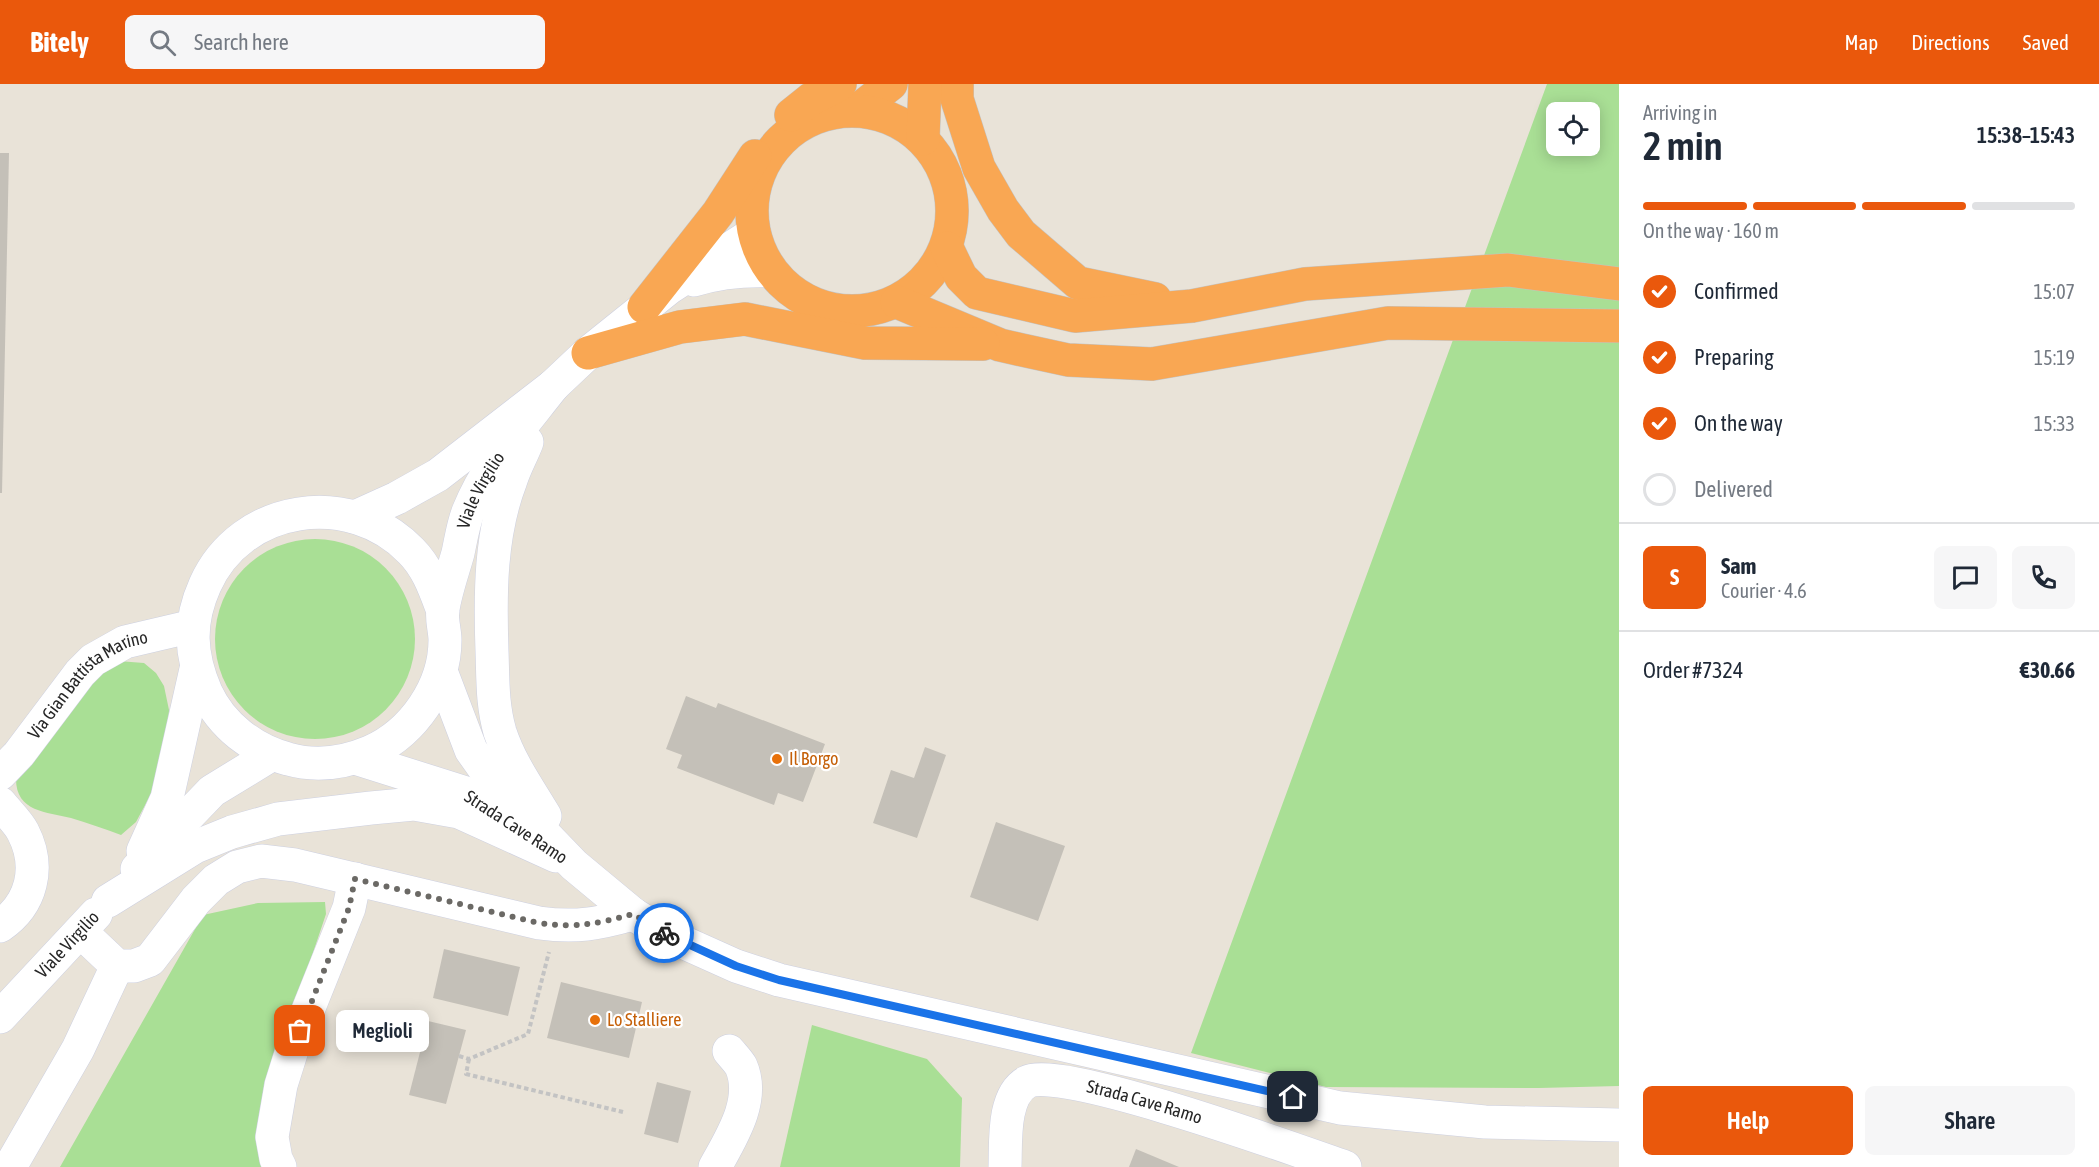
<!DOCTYPE html>
<meta charset="utf-8">
<style>
:root{--surface:#fff;--page:#f6f6f7;--text:#1f2937;--muted:#747a83;--line:#e0e1e3;--accent:#ea580c}
body{margin:0;font-family:"Asap Condensed",sans-serif;background:var(--page);color:var(--text);height:100vh;display:flex;flex-direction:column;font-size:22px;white-space:nowrap}
*{box-sizing:border-box;margin:0}
p{font-size:20px;color:var(--muted)}
.icon{flex:none;width:33px;height:33px;fill:none;stroke:currentColor;stroke-width:2;stroke-linecap:round;stroke-linejoin:round}
.map{position:relative;flex:1;overflow:hidden}
.sheet{display:flex;flex-direction:column;background:var(--surface);width:480px}
.sheet>*{flex:none}
.fabs{position:absolute;left:1546px;top:18px;display:grid;gap:12px}
.fabs a{display:grid;place-items:center;width:54px;height:54px;border-radius:9px;background:var(--surface);box-shadow:0 3px 15px #0003;font-size:30px}
.pin{position:absolute;display:grid;place-items:center;width:51px;height:51px;color:#fff;margin:-26px;border-radius:12px;box-shadow:0 3px 9px #0006}
.courier{position:absolute;display:grid;place-items:center;width:60px;height:60px;margin:-30px;border:4px solid #1a73e8;border-radius:50%;background:#fff;color:#222;box-shadow:0 2px 8px #0007}
.bubble{position:absolute;height:42px;border-radius:9px;background:var(--surface);box-shadow:0 3px 15px #0003;font-size:20px;font-weight:600;line-height:42px;text-align:center}
.head em{font-style:normal;font-weight:600}
.head div{display:flex;flex-direction:column-reverse}
.head{display:flex;align-items:center;justify-content:space-between;height:102px;padding:0 24px}
h1{font-size:39px;font-weight:600;line-height:45px}
.bar{display:grid;grid-template-columns:repeat(4,1fr);gap:9px 6px;align-content:center;height:72px;padding:0 24px}
.bar i{height:8px;border-radius:4px;background:var(--line)}
.bar .on{background:var(--accent)}
.bar p{grid-column:span 4}
.line{display:flex;align-items:center;gap:15px;padding:0 24px;border-top:2px solid var(--line)}
.line div{flex:1}
.round{display:grid;place-items:center;flex:none;width:63px;height:63px;border-radius:9px;background:var(--page)}
ol{padding:0 24px;list-style:none}
li{display:flex;align-items:center;gap:18px;height:66px}
li p{margin-inline-start:auto}
li .icon{padding:6px;border-radius:50%;background:var(--accent);color:#fff;stroke-width:4}
li:last-child{color:var(--muted)}
li i{width:33px;height:33px;border:3px solid var(--line);border-radius:50%}
.button{display:flex;gap:12px;margin-top:auto;padding:12px 24px}
.button a{flex:1;height:69px;border-radius:9px;background:var(--accent);color:#fff;font-size:24px;font-weight:600;line-height:69px;text-align:center}
.button a+a{background:var(--page);color:var(--text)}
header{display:flex;align-items:center;gap:36px;box-sizing:border-box;height:84px;padding:0 30px;background:var(--accent);color:#fff}
header strong{font-size:28px}
nav{display:flex;gap:33px;margin-inline-start:auto;font-size:21px}
.search{width:420px;height:54px;background:var(--page);display:flex;align-items:center;gap:15px;box-sizing:border-box;padding:0 21px;border-radius:9px;color:var(--muted);font-size:22px}
main{display:flex;flex:1;min-height:0}
.map>svg:first-child{display:block}
.green{fill:#a9df95;fill-rule:evenodd}
.building{fill:#c4c0b8}
.lines{fill:none;stroke-linecap:round;stroke-linejoin:round}
.minor-casing{stroke:#cdd0e0;stroke-width:34}
.highway-casing{stroke:#c3c3c3;stroke-width:34}
.path{stroke:#c3c3c3;stroke-width:4;stroke-dasharray:4.5 3;stroke-linecap:butt}
.minor{stroke:#fff;stroke-width:33}
.highway{stroke:#f9a753;stroke-width:33}
.done{stroke:#6b6965;stroke-width:6;stroke-dasharray:0 10.8}
.route{stroke:#1a73e8;stroke-width:8}
.food-dot{fill:#e8710a;stroke:#fff;stroke-width:2}
.labels{text-anchor:middle;stroke-width:4.5;stroke-linejoin:round;paint-order:stroke}
.street-label{font-size:18px;fill:#272727;stroke:#fff}
.food-label{font-size:18px;fill:#c56008;stroke:#fff;text-anchor:start}
</style>
<header>
<strong>Bitely</strong>
<div class="search"><svg class="icon" aria-label="search" viewBox="0 0 24 24"><circle cx="10" cy="10" r="6"/><path d="M15 15l6 6"/></svg>Search here</div>
<nav><a>Map</a><a>Directions</a><a>Saved</a></nav>
</header>
<main>
<div class="map">
<svg width="1619" height="1083" viewBox="0 0 1619 1083">
<rect width="100%" height="100%" fill="#e9e3d8"/>
<!-- green -->
<g class="green">
<path d="M1547,0H1619V1002L1539,1004L1326,1003L1191,969ZM1557,28H1590V62H1557Z"/>
<circle cx="315" cy="555" r="100"/>
<path d="M118,577L144,579L156,589L164,602L169,626L168,648L151,710L136,738L121,751C105,745 88,739 71,734C47,728 16,728 16,695L84,604Z"/>
<polygon points="325,818 326,830 270,997 263,1083 60,1083 203,831 258,819"/>
<polygon points="812,941 927,975 962,1014 960,1083 780,1083"/>
</g>
<!-- building -->
<g class="building">
<polygon points="0,69 9,69 2,409 0,409"/>
<polygon points="686,612 716,624 718,619 825,660 803,718 778,709 774,721 677,684 682,671 666,665"/>
<polygon points="925,663 946,671 917,754 873,739 891,686 914,694"/>
<polygon points="996,738 1065,762 1038,837 970,813"/>
<polygon points="444,865 520,883 508,932 433,914"/>
<polygon points="561,898 642,918 629,974 547,954"/>
<polygon points="428,937 466,946 446,1020 409,1011"/>
<polygon points="657,998 691,1007 678,1059 644,1050"/>
<polygon points="1136,1065 1179,1083 1129,1083"/>
</g>
<g class="lines">
<!-- minor casing -->
<g class="minor-casing">
<g id="minor">
<path d="M694,196C720,188 744,186 771,187"/>
<path d="M527,358C522,371 515,383 511,396C490,450 490,510 492,567C493,594 492,621 500,648C510,679 529,705 545,732"/>
<polyline points="355,433 397,414 438,391 553,302 588,269 669,204 754,149"/>
<path id="s1" d="M443,527C435,506 428,484 411,467C350,404 241,420 205,501C188,539 190,571 206,608C221,641 253,666 288,675C316,683 344,679 370,668C413,649 445,603 445,556C445,546 441,535 443,525C446,506 453,487 458,469C461,455 463,441 468,428C487,380 522,342 553,302"/>
<polyline points="441,587 471,666 493,697 574,781 633,830 667,851 736,882 779,896 1340,1024 1485,1038 1619,1041"/>
<polyline points="355,674 469,710 489,721"/>
<path id="s2" d="M0,690L19,670L80,589L93,576L125,558L193,542"/>
<path d="M0,719C7,728 18,738 23,748C41,783 32,820 0,842"/>
<polyline points="143,767 167,714 196,585"/>
<polyline points="137,785 212,707 271,671"/>
<polyline points="108,817 195,763 232,748 278,735 371,724 414,720 459,728 556,772"/>
<path d="M81,848L117,882H134L150,876L196,816L216,796L237,783L261,777L295,781L539,839C576,844 598,840 633,830"/>
<path id="s3" d="M0,933L96,830"/>
<polyline points="10,1083 78,965 117,882"/>
<polyline points="280,1083 276,1075 272,1053 281,1001 292,966 349,824 355,795"/>
<path d="M715,1083C731,1054 756,1016 741,982C738,977 733,972 729,967"/>
<path id="s4" d="M1005,1083C1006,1059 1002,1012 1027,998C1059,980 1299,1067 1345,1083"/>
</g>
</g>
<!-- highway casing -->
<g class="highway-casing">
<g id="highway">
<polyline points="957,0 957,15 979,84 1003,126 1021,150 1078,199 1155,215"/>
<polyline points="858,26 891,0"/>
<circle cx="852" cy="127" r="100"/>
<polyline points="791,31 811,15 840,0"/>
<polyline points="923,55 925,0"/>
<polyline points="947,164 961,193 977,209 1075,232 1192,222 1305,200 1508,186 1619,200"/>
<polyline points="897,218 1000,261 1022,266 1068,276 1152,280 1388,239 1619,242"/>
<polyline points="644,223 718,129 755,72"/>
<polyline points="588,269 680,243 745,235 865,259 983,260"/>
</g>
</g>
<!-- path -->
<g class="path">
<polyline points="459,972 469,975 528,950 549,868"/>
<polyline points="469,975 466,990 623,1028"/>
</g>
<!-- minor -->
<use href="#minor" class="minor"/>
<!-- highway -->
<use href="#highway" class="highway"/>
</g>
<g class="lines">
<!-- done -->
<path class="done" d="M300,947L349,824L355,795L539,839C576,844 598,840 633,830L664,849"/>
<!-- route -->
<polyline class="route" points="664,849 736,882 779,896 1293,1013"/>
</g>
<!-- markers -->
<g class="food-dot">
<circle cx="777" cy="675" r="6"/>
<circle cx="595" cy="936" r="6"/>
</g>
<g class="labels">
<!-- street labels -->
<g class="street-label">
<text dy="6" stroke="none"><textPath href="#s1" startOffset="916">Viale Virgilio</textPath></text>
<text dy="6" stroke="none"><textPath href="#s2" startOffset="128">Via Gian Battista Marino</textPath></text>
<text transform="translate(516 743) rotate(33)" y="6">Strada Cave Ramo</text>
<text dy="6" stroke="none"><textPath href="#s3" startOffset="99">Viale Virgilio</textPath></text>
<text dy="6" stroke="none"><textPath href="#s4" startOffset="212">Strada Cave Ramo</textPath></text>
</g>
<!-- food labels -->
<g class="food-label">
<text x="789" y="681">Il Borgo</text>
<text x="607" y="942">Lo Stalliere</text>
</g>
</g>
</svg>
<div class="fabs">
<a><svg class="icon" aria-label="locate" viewBox="0 0 24 24"><circle cx="12" cy="12" r="6"/><path d="M12 2v4M12 18v4M2 12h4M18 12h4"/></svg></a>
</div>
<div class="pin" style="left:300px;top:947px;background:#ea580c"><svg class="icon" aria-label="bag" viewBox="0 0 24 24"><path d="M5 8h14l-1 12H6zM9 8a3 3 0 0 1 6 0"/></svg></div>
<div class="pin" style="left:1293px;top:1013px;background:#1f2937"><svg class="icon" aria-label="home" viewBox="0 0 24 24"><path d="M3 11l9-7 9 7M6 9v11h12V9"/></svg></div>
<div class="courier" style="left:664px;top:849px"><svg class="icon" aria-label="bike" viewBox="0 0 24 24"><circle cx="6" cy="16" r="4"/><circle cx="18" cy="16" r="4"/><path d="M6 16l4-8h5l3 8M10 8l3 8H6M13 5h3"/></svg></div>
<div class="bubble" style="left:336px;top:926px;width:93px">Meglioli</div>
</div>
<section class="sheet">
<div class="head"><div><h1>2 min</h1><p>Arriving in</p></div><em>15:38–15:43</em></div>
<div class="bar"><i class="on"></i><i class="on"></i><i class="on"></i><i></i><p>On the way · 160 m</p></div>
<ol>
<li><svg class="icon" aria-label="check" viewBox="0 0 24 24"><path d="M5 12l5 5 9-10"/></svg>Confirmed<p>15:07</p></li>
<li><svg class="icon" aria-label="check" viewBox="0 0 24 24"><path d="M5 12l5 5 9-10"/></svg>Preparing<p>15:19</p></li>
<li><svg class="icon" aria-label="check" viewBox="0 0 24 24"><path d="M5 12l5 5 9-10"/></svg>On the way<p>15:33</p></li>
<li><i></i>Delivered</li>
</ol>
<div class="line" style="height:108px"><b class="round" style="background:var(--accent);color:#fff">S</b><div><b>Sam</b><p>Courier · 4.6</p></div><a class="round"><svg class="icon" aria-label="chat" viewBox="0 0 24 24"><path d="M4 5h16v11H9l-5 4z"/></svg></a><a class="round"><svg class="icon" aria-label="phone" viewBox="0 0 24 24"><path d="M5 4h4l2 5-3 2q2 4 5 5l2-3 5 2v4C11 20 4 13 5 4z"/></svg></a></div>
<div class="line" style="height:78px"><div>Order #7324</div><b>€30.66</b></div>
<div class="button"><a>Help</a><a>Share</a></div>
</section>
</main>
